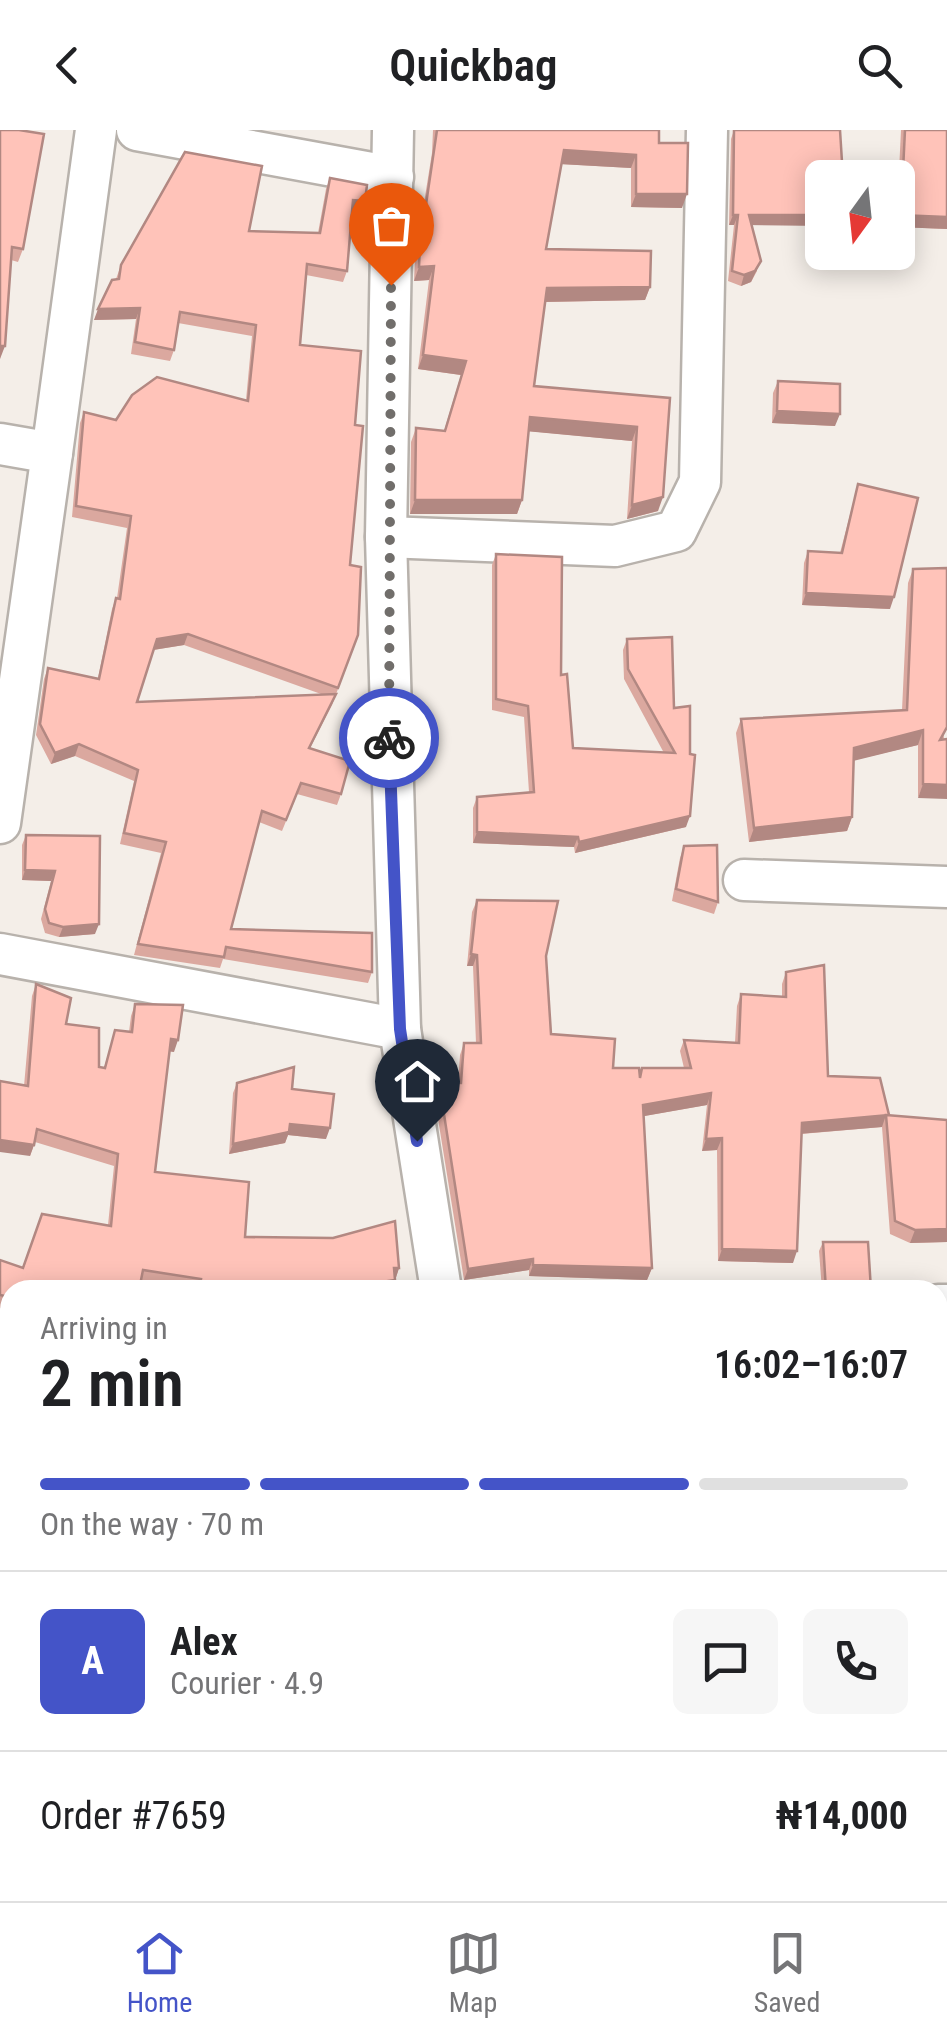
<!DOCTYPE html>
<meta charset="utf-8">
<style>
:root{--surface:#fff;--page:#f6f6f6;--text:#202124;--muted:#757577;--line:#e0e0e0;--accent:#4454c8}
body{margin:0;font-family:"Roboto Condensed",sans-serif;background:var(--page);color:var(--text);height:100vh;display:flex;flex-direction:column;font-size:38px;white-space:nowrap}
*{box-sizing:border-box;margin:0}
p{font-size:32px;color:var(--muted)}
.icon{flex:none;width:55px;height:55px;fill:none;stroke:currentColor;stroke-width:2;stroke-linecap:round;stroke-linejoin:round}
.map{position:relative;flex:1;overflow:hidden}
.panel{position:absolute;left:0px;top:1150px;width:948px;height:622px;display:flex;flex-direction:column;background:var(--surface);border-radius:30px 30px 0 0;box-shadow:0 5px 25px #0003}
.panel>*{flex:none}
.needle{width:65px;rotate:195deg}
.tools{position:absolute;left:805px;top:30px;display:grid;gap:20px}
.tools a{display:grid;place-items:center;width:110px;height:110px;border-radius:15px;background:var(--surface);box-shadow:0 5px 25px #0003;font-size:50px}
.pin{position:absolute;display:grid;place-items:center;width:85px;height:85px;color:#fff;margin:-102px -42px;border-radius:50% 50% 50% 0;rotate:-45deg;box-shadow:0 0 10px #0007}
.pin .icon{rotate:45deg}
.courier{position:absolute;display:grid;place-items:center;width:100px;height:100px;margin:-50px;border:8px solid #4454c8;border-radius:50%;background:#fff;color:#222;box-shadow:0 2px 12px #0007}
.head em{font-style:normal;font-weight:600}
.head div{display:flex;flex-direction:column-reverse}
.head{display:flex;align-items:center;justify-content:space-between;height:170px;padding:0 40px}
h1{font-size:65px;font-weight:600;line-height:75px}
.bar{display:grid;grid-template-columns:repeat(4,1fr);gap:15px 10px;align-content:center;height:120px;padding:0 40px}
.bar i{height:12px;border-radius:8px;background:var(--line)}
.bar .selected{background:var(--accent)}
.bar p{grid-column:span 4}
.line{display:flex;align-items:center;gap:25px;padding:0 40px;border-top:2px solid var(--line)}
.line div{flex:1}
.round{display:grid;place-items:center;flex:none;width:105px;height:105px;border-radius:15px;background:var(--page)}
header{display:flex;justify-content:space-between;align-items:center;height:130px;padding:0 40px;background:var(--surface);font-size:45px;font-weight:600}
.tabs{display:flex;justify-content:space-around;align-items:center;height:140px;border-top:2px solid var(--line);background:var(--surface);font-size:28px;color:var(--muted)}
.tabs a{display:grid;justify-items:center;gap:5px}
.tabs .selected{color:var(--accent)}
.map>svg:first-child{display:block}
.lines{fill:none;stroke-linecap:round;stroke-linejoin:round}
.minor-casing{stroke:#b8b2ac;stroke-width:45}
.minor{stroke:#fff;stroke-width:40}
.wall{fill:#dba89f;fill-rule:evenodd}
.shaded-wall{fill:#b28882}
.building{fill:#ffc3b9;stroke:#b28882;stroke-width:2.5}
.done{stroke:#716e6b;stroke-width:10;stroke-dasharray:0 18}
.route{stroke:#4454c8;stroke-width:12}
</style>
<header><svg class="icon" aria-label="back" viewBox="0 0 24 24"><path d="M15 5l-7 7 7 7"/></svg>Quickbag<svg class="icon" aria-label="search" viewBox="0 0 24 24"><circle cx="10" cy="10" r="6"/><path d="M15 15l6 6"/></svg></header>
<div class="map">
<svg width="947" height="1771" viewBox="0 0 947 1771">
<rect width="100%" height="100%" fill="#f4eee8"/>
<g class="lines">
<!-- minor casing -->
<g class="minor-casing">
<g id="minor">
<polyline points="137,0 393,47"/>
<polyline points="393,0 386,407 400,899 441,1160"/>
<polyline points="0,314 52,323 0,693"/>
<polyline points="52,323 96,0"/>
<polyline points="386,407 615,416 676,401 700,352 707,0"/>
<polyline points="744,750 947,757"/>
<polyline points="0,824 400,899"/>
<polyline points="938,1175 947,1175"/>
<polyline points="0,1281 10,1282"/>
<polyline points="448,1762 449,1771"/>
</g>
</g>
<!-- minor -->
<use href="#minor" class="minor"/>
</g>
<!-- wall -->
<g class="wall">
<polygon points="0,0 23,119 18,132 11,130 0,229"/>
<polygon points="433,0 659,0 659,13 682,78 631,77 631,38 561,34 546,119 650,157 645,170 545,172 534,256 670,268 658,381 627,389 632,311 528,301 522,370 517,384 410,384 411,312 416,298 444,301 461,245 418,239 429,150 414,151 415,129 432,23"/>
<polygon points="734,0 751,95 757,141 751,152 741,156 728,151 734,95 729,95 731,9"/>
<polygon points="901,0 947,0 947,99 898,97 898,48 889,48 892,40 899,41"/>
<path d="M330,48L361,82L352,81L347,141L343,152L306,145L300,215L355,295L350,435L358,505L332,575L310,618L341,664L337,675L297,664L282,701L259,692L231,799L372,842L368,853L223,829L220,838L134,825L161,723L120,714L134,651L75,626L51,634L36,605L44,549L48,538L98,548L112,479L116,468H117L127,398L72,387L80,293L84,282L116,290L246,270L252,206L178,193L174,220L170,231L131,224L136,189L94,190L116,149L121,135L249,101L318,103L326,59ZM184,515L321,564L137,572L153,520Z"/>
<polygon points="778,251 835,296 772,293 773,263"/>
<polygon points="858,354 890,479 802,475 804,433 808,421 840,423"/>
<polygon points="496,424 561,545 573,618 664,623 624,549 623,520 627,509 674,578 686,697 575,723 574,717 473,713 473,678 477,667 529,662 524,587 492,580 492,435"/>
<polygon points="913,439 944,608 918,668 918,615 854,630 852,687 847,701 749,712 736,603 741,589 902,580 908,453"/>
<polygon points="26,705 95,804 59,807 45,803 41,789 51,751 22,750 22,715"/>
<polygon points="684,716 718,772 714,784 672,771 680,728"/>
<polygon points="477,770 546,826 551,904 613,938 640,945 642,938 684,938 680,921 684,910 735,913 737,876 741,864 782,866 782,854 786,842 828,946 889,985 947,990 947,1112 910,1113 890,1104 882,997 801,1004 793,1133 718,1131 717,1020 702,1021 707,975 644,986 652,1138 647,1150 529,1146 529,1140 464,1150 434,964 439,952 458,953 460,925 464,913 476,913 473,836 467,836 472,782"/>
<polygon points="36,854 99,937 104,938 115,900 129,902 131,886 135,874 174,922 170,921 155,1042 245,1107 399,1138 392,1160 191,1160 140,1152 10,1160 10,1179 0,1178 0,1130 23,1138 108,1095 114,1036 35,1012 30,1026 24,956 32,866"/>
<polygon points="237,953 292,959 326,1009 288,1005 285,1013 229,1024 233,963"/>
<polygon points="823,1112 871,1160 822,1160 819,1121"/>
<polygon points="0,1455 10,1455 10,1686 0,1684"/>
<polygon points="260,1762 390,1762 390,1771 262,1771"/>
<polygon points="574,1762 594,1762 593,1766"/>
<rect x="684" y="1762" width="59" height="9"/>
</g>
<!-- shaded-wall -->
<g class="shaded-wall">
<polygon points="564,20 636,25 631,38 559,34"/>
<polygon points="636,64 687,64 682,78 631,77"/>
<polygon points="353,70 365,71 361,82 349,81"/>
<polygon points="733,85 738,85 734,95 729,95"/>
<polygon points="749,85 822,85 822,96 745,95"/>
<polygon points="898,85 947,87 947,99 898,97"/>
<polygon points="761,131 751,152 741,156 744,145"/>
<polygon points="434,136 429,150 414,151 419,137"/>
<polygon points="650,157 645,170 542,172 547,158"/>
<polygon points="140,178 136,189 94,190 98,179"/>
<polygon points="0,216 5,216 0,229"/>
<polygon points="423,225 466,231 461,245 418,239"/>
<polygon points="777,281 840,284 835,296 772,293"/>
<polygon points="530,287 637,297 632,311 525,301"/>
<polygon points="663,367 658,381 627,389 632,375"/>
<polygon points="415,370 522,370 517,384 410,384"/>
<polygon points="806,463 894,467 890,479 802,475"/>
<polygon points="188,504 184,515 153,520 157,509"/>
<polygon points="923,600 918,615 849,632 854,618"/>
<polygon points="79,614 75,626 51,634 55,623"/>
<polygon points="923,654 947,655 947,669 918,668"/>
<polygon points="690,686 686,697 575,723 579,712"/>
<polygon points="852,687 847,701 749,712 754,698"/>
<polygon points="477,702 578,707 574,717 473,713"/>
<polygon points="25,740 55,741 51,751 22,750"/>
<polygon points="99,794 95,804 59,807 63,797"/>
<polygon points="471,824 477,825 473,836 467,836"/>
<polygon points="171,909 178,910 174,922 167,921"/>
<polygon points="711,963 707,975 639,987 643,975"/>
<polygon points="886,985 882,997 798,1004 802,993"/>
<polygon points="290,994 330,998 326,1009 288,1005 285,1013 229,1024 233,1014"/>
<polygon points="722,1008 717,1020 702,1021 706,1009"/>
<polygon points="0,1010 34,1015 30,1026 0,1022"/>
<polygon points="947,1099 947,1112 910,1113 915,1100"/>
<polygon points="722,1119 797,1121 793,1133 718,1131"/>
<polygon points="533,1129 529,1140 464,1150 468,1139"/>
<polygon points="533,1135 652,1138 647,1150 529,1146"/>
<polygon points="394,1138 399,1138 392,1160 329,1160"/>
<polygon points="944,1208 941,1217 938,1218 938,1209"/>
<polygon points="47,1762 92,1762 89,1771 45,1768"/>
</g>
<!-- building -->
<g class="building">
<polygon points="0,0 19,0 44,4 23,119 12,117 5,216 0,216"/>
<polygon points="437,0 659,0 659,13 688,13 687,64 636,64 636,25 564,20 546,119 651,121 650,157 547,158 534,256 670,268 663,367 632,375 637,297 530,287 522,370 415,370 416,298 445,301 466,231 423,225 434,136 419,137 420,115"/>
<polygon points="734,0 840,0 843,48 822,48 822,85 749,85 761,131 755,141 744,145 732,141 738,85 733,85"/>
<polygon points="905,0 947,0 947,87 898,85 898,48 892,48 892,40 903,41"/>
<polygon points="185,22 262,36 249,101 320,103 330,48 367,55 365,71 353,70 347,141 307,134 300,215 361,221 355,295 363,296 350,435 361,437 358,505 338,558 188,504 157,509 137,572 336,564 309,618 350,631 341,664 301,653 286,690 262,681 231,799 372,803 372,842 226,817 224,827 138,814 166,712 124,703 138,640 79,614 55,623 40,594 48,538 99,549 116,468 120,469 131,386 76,376 84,282 116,290 132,265 157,247 248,271 256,195 180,182 174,220 135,212 140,178 98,179 112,150 119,149 121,135"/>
<polygon points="778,251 840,254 840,284 777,281"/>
<polygon points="858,354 918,368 894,467 806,463 808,421 842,423"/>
<polygon points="496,424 562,427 561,545 567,544 573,618 675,623 628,539 627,509 672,507 674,578 690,576 690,624 695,625 690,686 579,712 578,707 477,702 477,667 534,662 528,576 496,569"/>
<polygon points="947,438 947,597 940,610 947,609 947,655 923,654 923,600 854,618 852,687 754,698 741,589 907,580 913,439"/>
<polygon points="26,705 100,706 99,794 63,797 49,793 45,779 55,741 25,740"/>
<polygon points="717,715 718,772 676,759 684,716"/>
<polygon points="477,770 558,771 546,826 551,904 615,909 613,938 639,938 640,948 642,938 691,938 684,910 739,913 741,864 786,867 786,842 824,835 828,946 880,948 889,985 802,993 797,1121 722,1119 722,1008 706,1009 711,963 643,975 652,1138 533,1135 533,1129 468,1139 439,952 461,953 464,913 481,913 477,825 471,824"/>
<polygon points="36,854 71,868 66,894 99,898 99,937 105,938 115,900 132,902 135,874 183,875 178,910 171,909 155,1042 249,1052 245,1107 333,1108 395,1091 399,1138 394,1138 395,1150 329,1160 199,1160 201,1149 143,1140 139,1160 10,1160 10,1167 0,1165 0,1130 23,1138 42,1084 111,1096 118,1024 37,999 34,1015 0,1010 0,951 28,956"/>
<polygon points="294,937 292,959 334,964 330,998 290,994 289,1002 233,1014 237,953"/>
<polygon points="886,985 947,990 947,1099 915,1100 895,1091"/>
<polygon points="823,1112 868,1112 871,1160 826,1160"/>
<polygon points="938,1189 944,1189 944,1208 938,1209"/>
<polygon points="0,1455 10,1455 10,1674 0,1672"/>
<polygon points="267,1762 390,1762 390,1771 270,1771"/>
<polygon points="691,1762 743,1762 743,1771 717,1771 691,1766"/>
</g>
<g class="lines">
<!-- done -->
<polyline class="done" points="389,608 391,155"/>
<!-- route -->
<polyline class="route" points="389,608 400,899 417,1011"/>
</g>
</svg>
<div class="tools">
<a><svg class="needle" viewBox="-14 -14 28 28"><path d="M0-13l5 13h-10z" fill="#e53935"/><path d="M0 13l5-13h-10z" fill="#757577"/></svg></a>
</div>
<div class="pin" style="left:391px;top:155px;background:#ea580c"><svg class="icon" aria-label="bag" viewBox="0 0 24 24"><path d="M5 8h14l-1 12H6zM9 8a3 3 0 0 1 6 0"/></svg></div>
<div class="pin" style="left:417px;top:1011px;background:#1f2937"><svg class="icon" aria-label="home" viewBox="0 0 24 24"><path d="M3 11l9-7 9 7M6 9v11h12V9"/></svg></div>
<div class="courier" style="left:389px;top:608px"><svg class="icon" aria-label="bike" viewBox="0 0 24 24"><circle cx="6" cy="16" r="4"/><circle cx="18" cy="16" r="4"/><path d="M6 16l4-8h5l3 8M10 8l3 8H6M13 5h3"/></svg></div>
<section class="panel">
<div class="head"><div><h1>2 min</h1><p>Arriving in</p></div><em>16:02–16:07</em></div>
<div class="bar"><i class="selected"></i><i class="selected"></i><i class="selected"></i><i></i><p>On the way · 70 m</p></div>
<div class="line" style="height:180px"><b class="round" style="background:var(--accent);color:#fff">A</b><div><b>Alex</b><p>Courier · 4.9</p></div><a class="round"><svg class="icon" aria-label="chat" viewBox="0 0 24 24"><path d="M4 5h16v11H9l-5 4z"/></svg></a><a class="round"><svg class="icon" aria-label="phone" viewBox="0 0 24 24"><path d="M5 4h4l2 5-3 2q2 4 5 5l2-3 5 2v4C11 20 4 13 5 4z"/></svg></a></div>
<div class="line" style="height:130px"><div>Order #7659</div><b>₦14,000</b></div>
</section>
</div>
<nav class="tabs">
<a class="selected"><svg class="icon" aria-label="home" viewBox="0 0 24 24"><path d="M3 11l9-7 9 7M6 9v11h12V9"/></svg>Home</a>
<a><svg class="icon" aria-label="map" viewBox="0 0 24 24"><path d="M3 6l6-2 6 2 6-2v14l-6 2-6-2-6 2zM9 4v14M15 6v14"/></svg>Map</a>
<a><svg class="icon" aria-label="saved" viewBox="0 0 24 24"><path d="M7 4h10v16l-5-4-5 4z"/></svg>Saved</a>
</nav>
